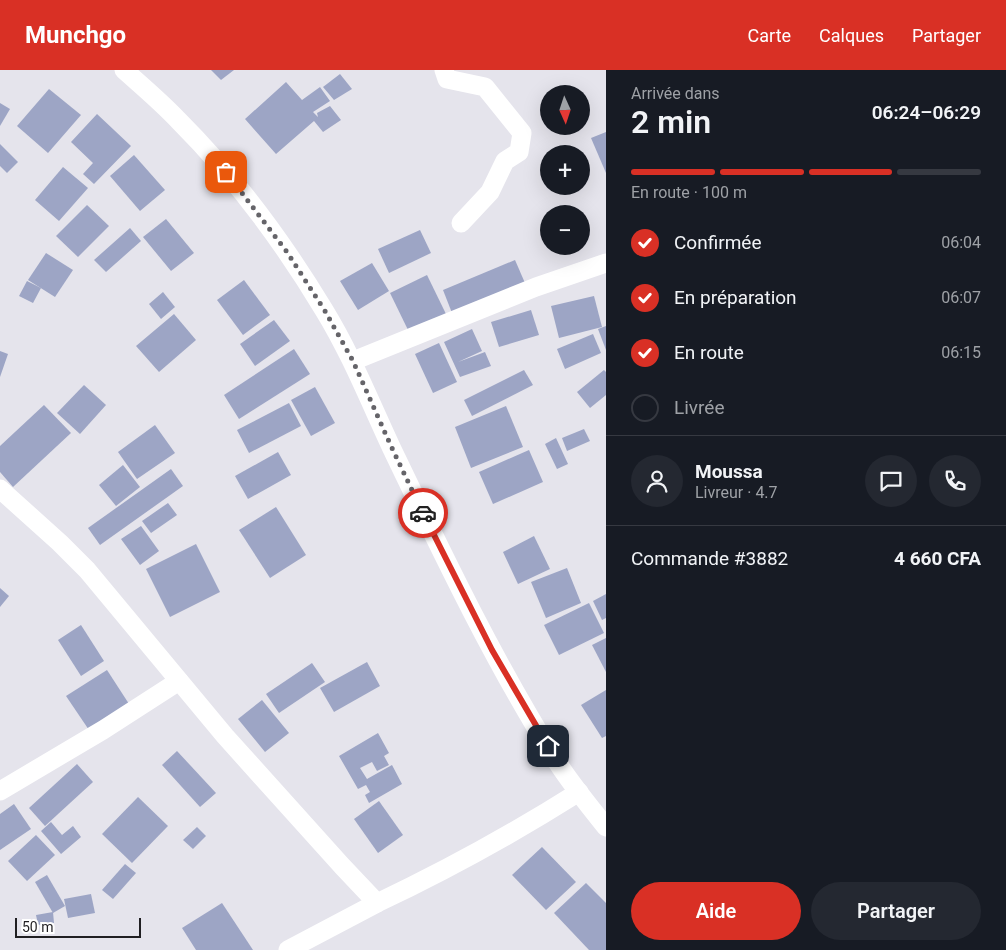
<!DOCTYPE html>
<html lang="fr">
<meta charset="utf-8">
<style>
:root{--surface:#171b24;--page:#242831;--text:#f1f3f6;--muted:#9ea1a6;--line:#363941;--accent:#d93025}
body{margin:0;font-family:Roboto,sans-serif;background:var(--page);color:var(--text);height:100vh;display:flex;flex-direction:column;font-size:19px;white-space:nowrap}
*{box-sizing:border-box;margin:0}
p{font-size:16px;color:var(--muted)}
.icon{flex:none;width:28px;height:28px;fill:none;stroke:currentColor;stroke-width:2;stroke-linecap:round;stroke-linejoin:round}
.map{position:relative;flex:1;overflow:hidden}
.panel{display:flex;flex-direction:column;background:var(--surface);width:400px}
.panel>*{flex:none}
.needle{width:32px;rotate:177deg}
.buttons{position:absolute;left:540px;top:15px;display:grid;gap:10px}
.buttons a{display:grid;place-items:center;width:50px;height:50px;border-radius:50%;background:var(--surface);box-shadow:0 5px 20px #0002;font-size:25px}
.scale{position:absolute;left:15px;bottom:12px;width:126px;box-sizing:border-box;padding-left:5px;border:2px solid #201f22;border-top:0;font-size:14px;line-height:18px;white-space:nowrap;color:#201f22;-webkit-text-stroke:4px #fff;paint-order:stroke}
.pin{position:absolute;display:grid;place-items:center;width:42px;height:42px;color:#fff;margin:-21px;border-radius:10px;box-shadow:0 2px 8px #0006}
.courier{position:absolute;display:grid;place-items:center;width:50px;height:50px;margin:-25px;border:4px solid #d93025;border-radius:50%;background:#fff;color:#222;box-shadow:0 1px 6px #0007}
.head em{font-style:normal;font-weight:600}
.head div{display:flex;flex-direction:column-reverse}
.head{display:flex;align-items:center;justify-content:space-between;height:85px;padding:0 25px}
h1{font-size:32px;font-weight:600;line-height:38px}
.bar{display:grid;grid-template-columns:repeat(4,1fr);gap:8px 5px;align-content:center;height:60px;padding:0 25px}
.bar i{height:6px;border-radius:4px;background:var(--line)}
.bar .current{background:var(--accent)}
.bar p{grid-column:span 4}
.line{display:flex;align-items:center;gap:12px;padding:0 25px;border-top:1px solid var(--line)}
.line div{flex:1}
.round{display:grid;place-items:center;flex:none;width:52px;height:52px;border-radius:26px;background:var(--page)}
ol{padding:0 25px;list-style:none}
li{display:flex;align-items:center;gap:15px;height:55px}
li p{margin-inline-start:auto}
li .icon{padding:5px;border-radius:50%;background:var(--accent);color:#fff;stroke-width:4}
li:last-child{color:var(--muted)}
li i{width:28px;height:28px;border:2px solid var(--line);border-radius:50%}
.cta{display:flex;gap:10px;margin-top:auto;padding:10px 25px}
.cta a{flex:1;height:58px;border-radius:30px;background:var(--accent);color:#fff;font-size:20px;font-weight:600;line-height:58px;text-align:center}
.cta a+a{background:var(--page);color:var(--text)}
header{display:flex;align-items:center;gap:30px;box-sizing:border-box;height:70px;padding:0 25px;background:var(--accent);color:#fff}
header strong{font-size:24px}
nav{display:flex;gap:28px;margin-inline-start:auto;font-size:18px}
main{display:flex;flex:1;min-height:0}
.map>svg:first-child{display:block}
.building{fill:#9da5c5}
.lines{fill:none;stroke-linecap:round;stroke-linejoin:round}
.minor{stroke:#fff;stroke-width:19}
.done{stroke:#656469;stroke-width:5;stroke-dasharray:0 9}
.route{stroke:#d93025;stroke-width:6}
</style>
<header>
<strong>Munchgo</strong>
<nav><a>Carte</a><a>Calques</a><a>Partager</a></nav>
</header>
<main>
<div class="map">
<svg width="606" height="880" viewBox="0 0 606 880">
<rect width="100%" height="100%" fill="#e5e4ec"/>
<!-- building -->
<g class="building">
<polygon points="211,0 234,0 221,10"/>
<polygon points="340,4 352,19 334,30 323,17"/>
<polygon points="286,12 302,30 320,17 330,31 313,42 318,47 317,43 330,36 341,50 323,62 314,51 276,84 245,49"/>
<polygon points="49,19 81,45 48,83 17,56"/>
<polygon points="0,33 10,39 0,56"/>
<polygon points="97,44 131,76 94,114 83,104 93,93 71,72"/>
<polygon points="606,62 606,103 591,68"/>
<polygon points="0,74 18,92 7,103 0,96"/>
<polygon points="134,85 165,120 140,141 110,106"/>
<polygon points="63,97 88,118 59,151 35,130"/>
<polygon points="87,135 109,156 78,187 56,166"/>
<polygon points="166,149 194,183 171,201 143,167"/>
<polygon points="130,158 141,171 106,202 94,190"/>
<polygon points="420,160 431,183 389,203 378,179"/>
<polygon points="46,183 73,200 55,227 28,210"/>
<polygon points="515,190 525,213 452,243 443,220"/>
<polygon points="372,193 389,221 358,240 340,211"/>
<polygon points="427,205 446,244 409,262 390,223"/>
<polygon points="244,210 270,245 243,265 217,230"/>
<polygon points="27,211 41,218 33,233 19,226"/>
<polygon points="163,222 175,237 161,249 149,234"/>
<polygon points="594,226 602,257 559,268 551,236"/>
<polygon points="531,240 539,265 499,277 491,252"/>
<polygon points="174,244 196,270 159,302 136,276"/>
<polygon points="274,250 290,271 255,296 240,274"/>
<polygon points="606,256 606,280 598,259"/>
<polygon points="472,259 482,281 458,292 485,282 491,296 460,307 444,272"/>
<polygon points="593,264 601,283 565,299 557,279"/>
<polygon points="439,273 457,312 433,323 415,284"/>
<polygon points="294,279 310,304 239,349 224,325"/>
<polygon points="0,281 8,284 0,307"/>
<polygon points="524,300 533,315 472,346 464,330"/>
<polygon points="604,300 606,302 606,325 590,338 577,322"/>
<polygon points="84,315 106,335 80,364 57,343"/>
<polygon points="315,317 335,353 311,366 291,330"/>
<polygon points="289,333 301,356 249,383 237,360"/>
<polygon points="44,335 71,363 13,417 0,402 0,376"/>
<polygon points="506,336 523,377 471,398 455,357"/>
<polygon points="155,355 175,383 137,409 118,382"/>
<polygon points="584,359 590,371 567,381 562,368"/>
<polygon points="556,368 568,394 557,399 545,374"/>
<polygon points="529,380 543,412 493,434 479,402"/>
<polygon points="278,382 291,405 248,429 235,406"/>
<polygon points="123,395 140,417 116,436 99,415"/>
<polygon points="171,399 183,416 100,475 88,458"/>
<polygon points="168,433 177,445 151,463 142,451"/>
<polygon points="276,437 306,485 270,508 239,460"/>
<polygon points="141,456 159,481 140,495 121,469"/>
<polygon points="534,466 550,499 518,514 503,482"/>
<polygon points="196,474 220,522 170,547 146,499"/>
<polygon points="567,498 581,533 546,548 531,512"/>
<polygon points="0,518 9,526 0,537"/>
<polygon points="606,524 606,548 602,550 593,531"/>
<polygon points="589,533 604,563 559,585 544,555"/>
<polygon points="81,555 104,591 81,606 58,570"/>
<polygon points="606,568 606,602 592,575"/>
<polygon points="367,592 380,616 334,642 320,618"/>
<polygon points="312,593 325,612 279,643 266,624"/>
<polygon points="107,600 131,637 91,663 66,626"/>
<polygon points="606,620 606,666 602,668 581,635"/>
<polygon points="262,630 289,663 265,682 238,649"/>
<polygon points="378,663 389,683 384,686 389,695 377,701 372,692 360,698 367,709 392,695 402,714 369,733 365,725 370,722 366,715 358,719 339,686"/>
<polygon points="177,681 216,723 200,737 162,695"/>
<polygon points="77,694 93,712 45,756 29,738"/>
<polygon points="138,727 168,756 132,793 102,764"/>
<polygon points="379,731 403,765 378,783 354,749"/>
<polygon points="14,734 31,759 0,780 0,744"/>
<polygon points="51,752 62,765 73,756 81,767 61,784 41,761"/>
<polygon points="197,757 206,766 193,779 183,770"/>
<polygon points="36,765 55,785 27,811 8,791"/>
<polygon points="542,777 576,812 546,840 512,805"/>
<polygon points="125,794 136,803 113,829 102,820"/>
<polygon points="47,805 65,836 53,843 35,812"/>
<polygon points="586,813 606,833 606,880 589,880 554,843"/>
<polygon points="91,824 95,843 68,848 64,829"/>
<polygon points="222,833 253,880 196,880 182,858"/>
<polygon points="53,842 54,853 38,855 36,845"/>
</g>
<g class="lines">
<!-- minor -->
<g class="minor">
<path d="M124,0C142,16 161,32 178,50C234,106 283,172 324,240C351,284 370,332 392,379C443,485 494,592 557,692C572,715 589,736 606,757"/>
<polyline points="444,0 447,9 485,17 522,63 519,82 505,91 490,122 461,153"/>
<polyline points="353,291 536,217 606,193"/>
<path d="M0,419L60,473L87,500L225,666L342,796L377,833C447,800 514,763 579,722"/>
<polyline points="0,721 103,660 179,611"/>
<polyline points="288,880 377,833"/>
</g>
</g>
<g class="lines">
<!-- done -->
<polyline class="done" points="226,102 287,182 325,241 353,291 391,376 423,443"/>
<!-- route -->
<polyline class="route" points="423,443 492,580 548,676"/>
</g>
</svg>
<div class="buttons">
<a><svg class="needle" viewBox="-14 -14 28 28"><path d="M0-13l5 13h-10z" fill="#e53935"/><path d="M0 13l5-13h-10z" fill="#9ea1a6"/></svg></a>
<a>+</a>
<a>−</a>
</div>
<div class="scale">50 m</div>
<div class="pin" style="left:226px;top:102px;background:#ea580c"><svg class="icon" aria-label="bag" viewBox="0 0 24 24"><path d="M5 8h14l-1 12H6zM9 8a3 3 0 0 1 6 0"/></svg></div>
<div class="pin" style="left:548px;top:676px;background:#1f2937"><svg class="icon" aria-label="home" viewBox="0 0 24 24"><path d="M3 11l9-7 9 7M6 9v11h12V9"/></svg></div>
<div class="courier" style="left:423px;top:443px"><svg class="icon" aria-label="car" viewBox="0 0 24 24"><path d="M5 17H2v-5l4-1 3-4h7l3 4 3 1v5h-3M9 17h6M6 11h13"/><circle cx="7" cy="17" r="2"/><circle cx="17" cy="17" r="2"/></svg></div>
</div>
<section class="panel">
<div class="head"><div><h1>2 min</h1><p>Arrivée dans</p></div><em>06:24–06:29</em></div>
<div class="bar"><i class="current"></i><i class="current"></i><i class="current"></i><i></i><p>En route · 100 m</p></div>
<ol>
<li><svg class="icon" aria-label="check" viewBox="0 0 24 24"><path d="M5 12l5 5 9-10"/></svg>Confirmée<p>06:04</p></li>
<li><svg class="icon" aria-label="check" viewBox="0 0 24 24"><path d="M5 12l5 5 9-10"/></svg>En préparation<p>06:07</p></li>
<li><svg class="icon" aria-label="check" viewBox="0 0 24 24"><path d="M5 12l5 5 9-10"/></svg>En route<p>06:15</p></li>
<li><i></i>Livrée</li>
</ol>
<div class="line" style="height:90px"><a class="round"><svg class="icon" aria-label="person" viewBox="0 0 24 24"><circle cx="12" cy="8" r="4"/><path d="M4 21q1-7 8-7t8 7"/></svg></a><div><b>Moussa</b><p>Livreur · 4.7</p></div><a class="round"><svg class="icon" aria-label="chat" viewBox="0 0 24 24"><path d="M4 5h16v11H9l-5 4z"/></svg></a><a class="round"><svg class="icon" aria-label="phone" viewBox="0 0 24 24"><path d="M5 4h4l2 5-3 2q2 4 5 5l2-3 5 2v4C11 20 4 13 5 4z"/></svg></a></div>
<div class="line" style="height:65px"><div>Commande #3882</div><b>4 660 CFA</b></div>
<div class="cta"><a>Aide</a><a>Partager</a></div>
</section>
</main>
